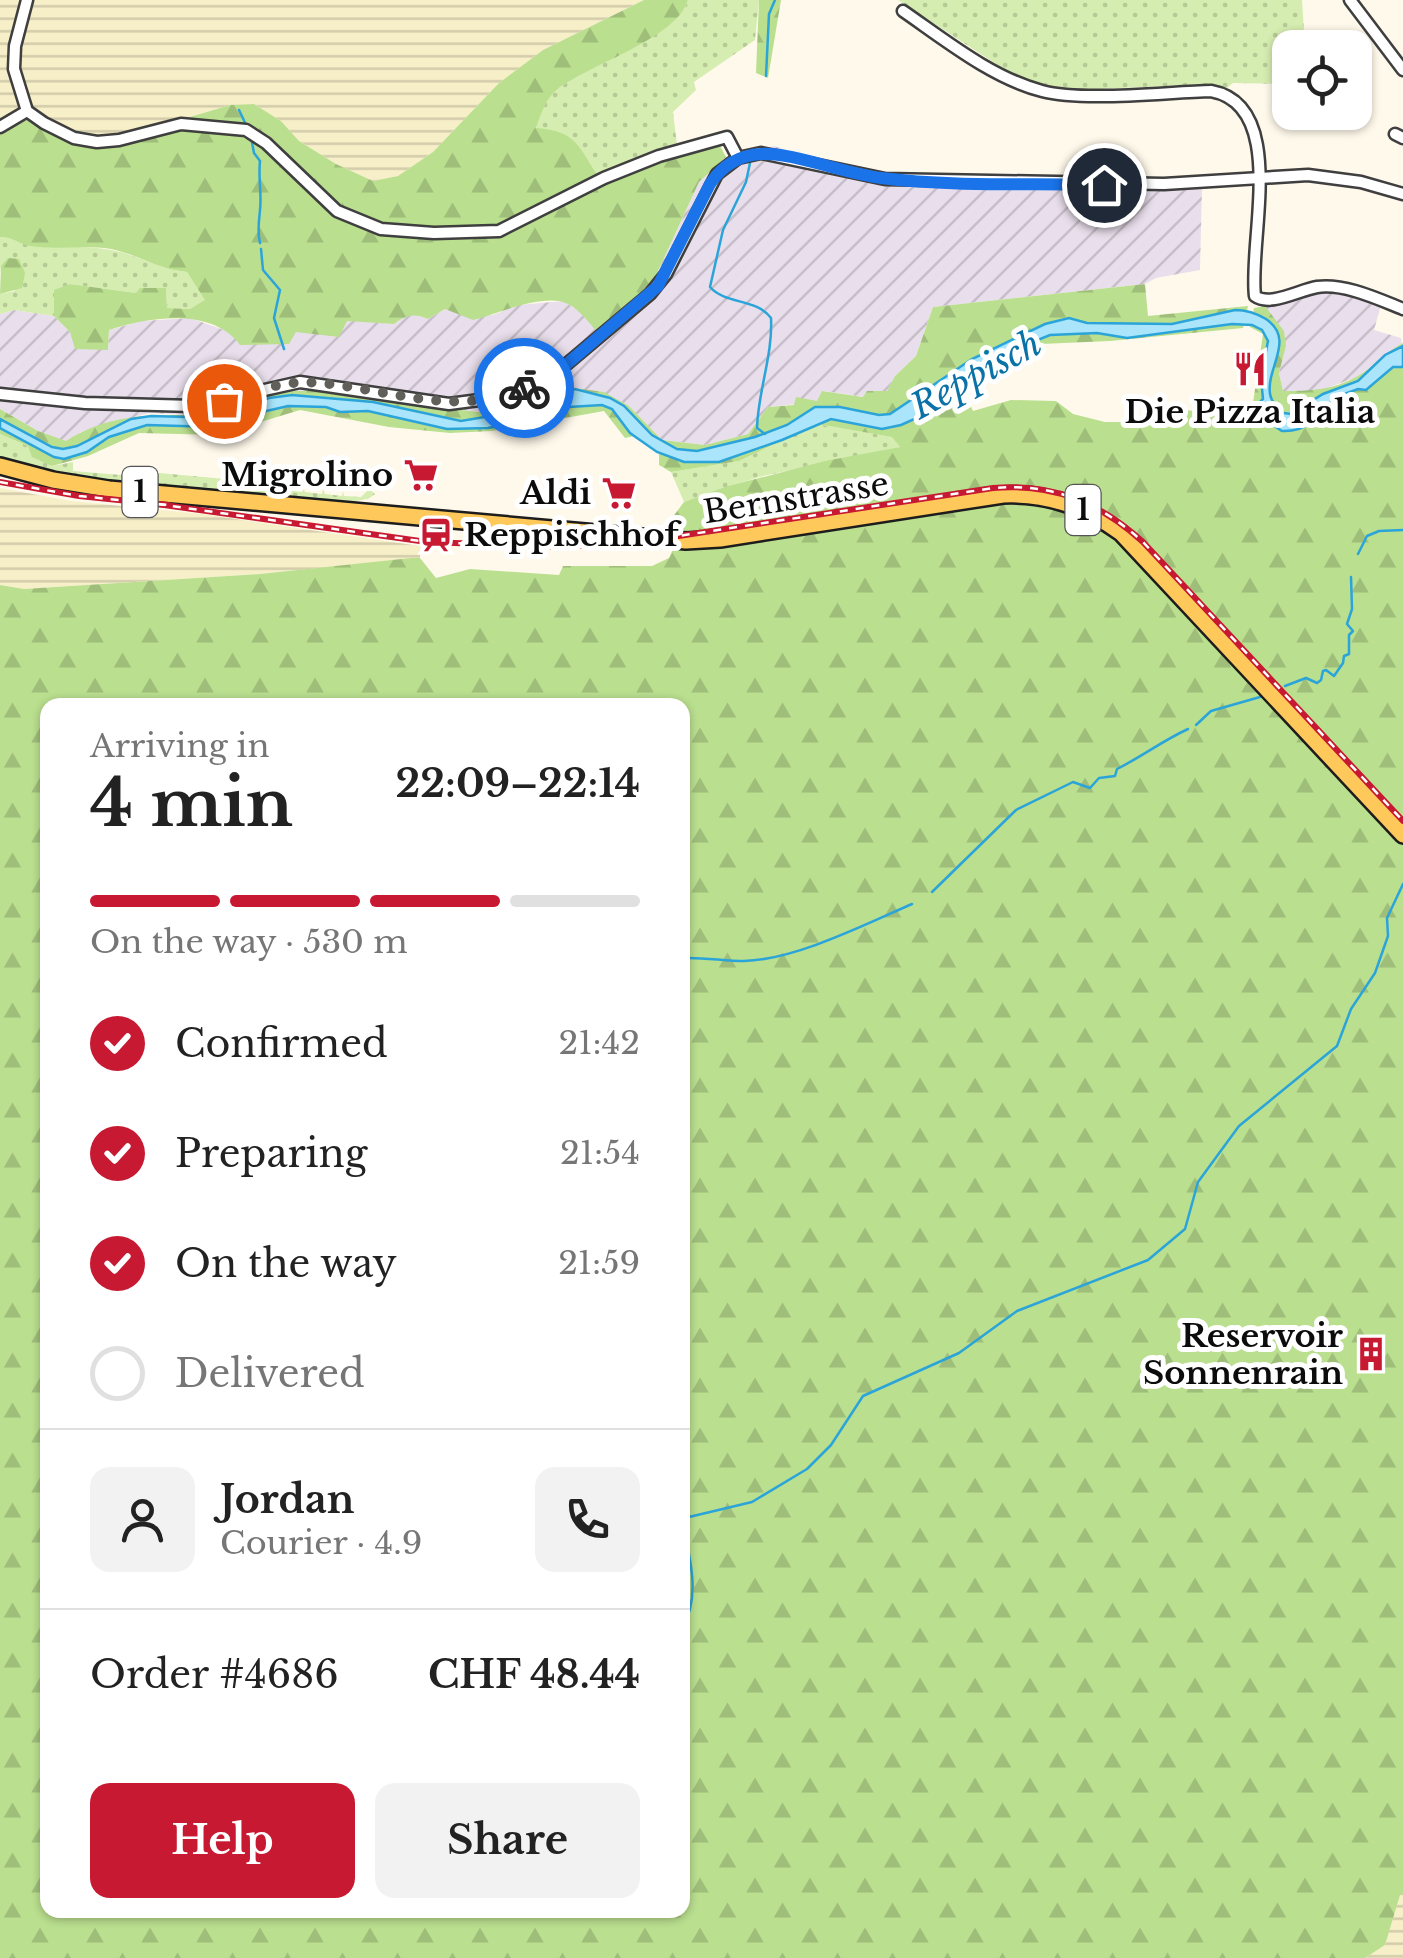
<!DOCTYPE html>
<meta charset="utf-8">
<style>
:root{--surface:#fff;--page:#f2f2f2;--text:#222;--muted:#767676;--line:#e0e0e0;--accent:#c71931}
body{margin:0;font-family:"Libre Baskerville",serif;background:var(--page);color:var(--text);height:100vh;display:flex;flex-direction:column;font-size:38px;white-space:nowrap}
*{box-sizing:border-box;margin:0}
p{font-size:32px;color:var(--muted)}
.icon{flex:none;width:55px;height:55px;fill:none;stroke:currentColor;stroke-width:2;stroke-linecap:round;stroke-linejoin:round}
.map{position:relative;flex:1;overflow:hidden}
.details{position:absolute;left:40px;top:698px;width:650px;height:1220px;display:flex;flex-direction:column;background:var(--surface);border-radius:20px;box-shadow:0 2px 8px #0004}
.details>*{flex:none}
.buttons{position:absolute;left:1272px;top:30px;display:grid;gap:20px}
.buttons a{display:grid;place-items:center;width:100px;height:100px;border-radius:20px;background:var(--surface);box-shadow:0 2px 8px #0004;font-size:50px}
.pin{position:absolute;display:grid;place-items:center;width:85px;height:85px;color:#fff;margin:-42px;border:5px solid #fff;border-radius:50%;box-shadow:0 2px 10px #0007}
.courier{position:absolute;display:grid;place-items:center;width:100px;height:100px;margin:-50px;border:8px solid #1a73e8;border-radius:50%;background:#fff;color:#222;box-shadow:0 2px 12px #0007}
.summary em{font-style:normal;font-weight:800}
.summary div{display:flex;flex-direction:column-reverse}
.summary{display:flex;align-items:center;justify-content:space-between;height:170px;padding:0 50px}
h1{font-size:65px;font-weight:800;line-height:75px}
.bar{display:grid;grid-template-columns:repeat(4,1fr);gap:15px 10px;align-content:center;height:120px;padding:0 50px}
.bar i{height:12px;border-radius:8px;background:var(--line)}
.bar .current{background:var(--accent)}
.bar p{grid-column:span 4}
.line{display:flex;align-items:center;gap:25px;padding:0 50px;border-top:2px solid var(--line)}
.line div{flex:1}
.round{display:grid;place-items:center;flex:none;width:105px;height:105px;border-radius:20px;background:var(--page)}
ol{padding:0 50px;list-style:none}
li{display:flex;align-items:center;gap:30px;height:110px}
li p{margin-inline-start:auto}
li .icon{padding:10px;border-radius:50%;background:var(--accent);color:#fff;stroke-width:4}
li:last-child{color:var(--muted)}
li i{width:55px;height:55px;border:5px solid var(--line);border-radius:50%}
.action{display:flex;gap:20px;margin-top:auto;padding:20px 50px}
.action a{flex:1;height:115px;border-radius:20px;background:var(--accent);color:#fff;font-size:40px;font-weight:800;line-height:115px;text-align:center}
.action a+a{background:var(--page);color:var(--text)}
.map>svg:first-child{display:block}
.industrial{fill:url(#industrial-furrows)}
.farmland{fill:url(#farmland-rules)}
.grass{fill:url(#grass-dots)}
.forest{fill:url(#forest-firs);fill-rule:evenodd}
.water{fill:#aae5fb;stroke:#2ba4d9;stroke-width:2.5}
.lines{fill:none;stroke-linecap:round;stroke-linejoin:round}
.stream{stroke:#2ba4d9;stroke-width:2.5}
.street-casing{stroke:#3f3f3f;stroke-width:15}
.primary-casing{stroke:#1d1d1d;stroke-width:20}
.street{stroke:#fff;stroke-width:10}
.primary{stroke:#ffc85b;stroke-width:15}
.rail-casing{stroke:#c71931;stroke-width:6}
.rail{stroke:#fff;stroke-width:2.5;stroke-dasharray:8;stroke-linecap:butt}
.done{stroke:#615f5a;stroke-width:10;stroke-dasharray:0 18}
.route{stroke:#1a73e8;stroke-width:12}
.labels{text-anchor:middle;stroke-width:10;stroke-linejoin:round;paint-order:stroke}
.shield{fill:#fff;stroke:#555;stroke-width:2.5}
.shield-label{font-size:30px;font-weight:bold;fill:#0c0c0c}
.poi-label{font-size:32px;font-weight:bold;fill:#0c0c0c;stroke:#fff;text-anchor:end}
.street-label{font-size:32px;fill:#0c0c0c;stroke:#fff}
.water-label{font-size:35px;font-style:italic;fill:#0b72a8;stroke:#fff}
</style>
<div class="map">
<svg width="1403" height="1958" viewBox="0 0 1403 1958">
<defs>
<pattern id="industrial-furrows" width="10" height="10" patternUnits="userSpaceOnUse" patternTransform="scale(2.5)"><rect width="10" height="10" fill="#e9dfec"/><path d="M-1 1l2-2M0 10L10 0M9 11l2-2" fill="none" stroke="#c7bec9"/></pattern>
<pattern id="farmland-rules" width="6" height="5" patternUnits="userSpaceOnUse" patternTransform="scale(2.5)"><rect width="6" height="5" fill="#f7efc8"/><path d="M0 2.5h6" fill="none" stroke="#d3ccab"/></pattern>
<pattern id="grass-dots" width="8" height="8" patternUnits="userSpaceOnUse" patternTransform="scale(2.5)"><rect width="8" height="8" fill="#d6edb1"/><path d="M2 2h.1M6 6h.1" fill="none" stroke="#b6ca97" stroke-width="1.8" stroke-linecap="round"/></pattern>
<pattern id="forest-firs" width="22" height="20" patternUnits="userSpaceOnUse" patternTransform="scale(2.5)"><rect width="22" height="20" fill="#badf8f"/><path d="M5 1l3.5 6h-7zM16 11l3.5 6h-7z" fill="#9fbe7a"/></pattern>
</defs>
<rect width="100%" height="100%" fill="#fff9eb"/>
<!-- industrial -->
<g class="industrial">
<polygon points="774,146 812,158 888,172 959,175 957,189 1202,189 1200,270 1156,278 1145,284 933,307 916,356 895,376 887,391 864,397 823,391 817,402 768,407 748,434 705,445 662,440 629,406 559,395 521,410 487,413 383,401 325,391 285,391 243,402 244,412 212,416 149,413 81,432 66,442 38,431 0,409 0,314 14,310 54,316 70,332 108,350 109,330 142,321 190,318 230,332 296,332 346,320 394,324 403,317 416,314 428,319 445,309 464,315 493,315 518,305 564,301 577,310 653,282 699,182 726,157"/>
<polygon points="1317,290 1331,290 1381,305 1374,330 1401,338 1402,344 1357,377 1319,391 1283,391 1279,373 1286,346 1265,306"/>
</g>
<!-- farmland -->
<g class="farmland">
<polygon points="0,0 24,0 13,49 20,109 17,116 0,124"/>
<polygon points="31,0 644,0 543,50 499,83 433,152 398,176 373,181 336,164 299,141 281,121 254,104 230,105 120,138 101,140 67,131 45,120 30,108 19,72 18,51"/>
<polygon points="0,488 71,501 202,514 420,546 420,558 260,574 24,589 0,585"/>
<polygon points="1400,1894 1403,1894 1403,1958 1365,1958 1385,1945"/>
</g>
<!-- grass -->
<g class="grass">
<path d="M688,0H759L755,40L694,82L696,90L673,112L678,153L599,179L536,128C540,113 546,98 559,88C588,66 679,35 688,0Z"/>
<polygon points="898,0 1302,0 1305,47 1290,48 1290,84 1233,83 1227,88 1211,84 1075,90 1046,86 1023,79 996,64"/>
<path d="M9,236C41,253 76,243 111,250C140,255 156,269 187,272L206,301L190,309L167,308L166,289L136,293L70,284L55,291L54,316L14,310L0,314V294L15,291L1,266L0,274V237Z"/>
<polygon points="817,424 893,437 900,447 759,477 684,502 671,472 739,461"/>
<path d="M0,434L28,446L52,466L73,462V471L133,476L137,471L226,479V486L240,487L241,480L242,487L263,488L264,484L266,489L283,490L284,486L285,490L302,492L303,487L305,492L322,494L323,489L325,494L342,496L343,491L344,496L361,497L369,489L375,494L368,499L355,501C236,496 116,490 0,460Z"/>
</g>
<!-- forest -->
<g class="forest">
<path d="M644,0H688C678,37 590,65 559,88C546,98 541,113 536,128C578,131 578,147 600,179L678,153L719,144L726,157L699,182L653,282L598,333C589,323 580,310 568,304C545,292 497,314 473,320L445,309L428,319C414,313 406,315 394,324L347,321L339,337L296,332L289,344L240,345C212,307 149,317 109,330L108,350L75,349L70,332L54,316V290L70,284L136,293L140,288H166L167,308L190,309L205,300L187,272C156,269 140,255 111,249C84,245 56,250 30,246C19,244 12,236 0,237V132L29,119L101,140L120,138L230,105L254,104L281,121L299,141L336,164L373,181L398,176L433,152L499,83L543,50Z"/>
<polygon points="759,0 781,0 768,78 756,73"/>
<polygon points="8,258 19,259 25,273 22,288 0,294 1,266"/>
<path d="M1145,284L1148,316L1248,306L1243,328L1110,341L1041,344L964,391L973,411L1011,400L1056,401L1073,414L1105,422H1135L1149,415L1183,410L1235,414L1253,403L1263,334L1250,327L1254,308L1265,306L1284,331L1286,346L1279,373L1283,391C1309,391 1333,390 1356,377C1373,368 1385,352 1403,343V1894L1400,1895L1385,1945L1365,1958H0V585L24,589L260,574L411,558H420L436,578L470,569L559,575L563,566H652L669,558L678,538L672,518L684,502L725,487L825,461L900,447L892,437L817,424L739,461L671,472L659,465V453L634,436L625,438L604,411L492,431L450,433L389,427L300,410L218,435L139,433L88,456L52,466L32,457L28,446L0,434V409L38,431L66,441C126,403 178,421 244,412L243,402L285,391H325L383,401L487,413L522,410L582,389L604,392L629,406L662,440L705,445L748,434L768,407L794,405L796,397L817,401L822,391L863,397L867,391H887L895,376L916,356L933,307ZM48,705H682V1910H48Z"/>
</g>
<!-- water -->
<path class="water" d="M1235,310C1246,310 1256,313 1266,319C1296,340 1266,367 1270,394C1271,402 1278,408 1284,413L1291,414L1323,394L1358,381L1385,355L1403,346V367H1393L1366,390L1358,389L1333,398C1323,417 1306,432 1282,431L1273,425L1259,403L1263,399L1261,378L1268,341L1262,330L1252,325L1232,324L1127,338L1097,333L1050,335L1020,347L928,413L901,425L882,429L831,419L782,440L719,462H684L657,452L630,433L612,409L602,405L552,408L515,423L488,428L447,429L368,411L340,412L326,407L288,406L258,413L249,421L216,427L147,425L109,437L87,452L64,459L54,457L0,428V419L52,447L63,449L77,446L131,419L151,416L222,418L243,414L252,405L269,398L292,395L373,402L461,421L521,411L575,389L610,398L624,406L652,435L677,449L697,451L755,437L787,425L815,407H840L879,415L890,414L972,359L1045,324L1069,318L1087,323L1172,324Z"/>
<g class="lines">
<!-- stream -->
<g class="stream">
<polyline points="766,76 769,14 775,0"/>
<polyline points="239,110 247,127"/>
<path d="M251,137L254,153L260,161C258,178 262,194 260,210C259,222 257,231 260,243"/>
<path d="M750,163L746,182L723,230L710,287C726,305 756,298 771,318C773,355 758,391 757,428L765,434"/>
<polyline points="261,249 263,270 280,290 274,318 284,349"/>
<polyline points="1358,554 1367,536 1379,531 1403,530"/>
<polyline points="1285,686 1306,678 1317,683 1321,680 1323,671 1326,670 1334,676 1343,663 1344,656 1349,654 1349,635 1353,631 1347,624 1352,609 1351,577"/>
<polyline points="1196,725 1211,711 1260,697"/>
<path d="M932,892L1016,810L1073,782L1090,788L1099,778L1115,776L1117,769C1143,756 1162,741 1188,729"/>
<path d="M682,958C704,957 724,961 744,961C795,960 866,924 912,904"/>
<polyline points="682,1525 689,1517 752,1502 807,1469 831,1445 863,1396 959,1353 1017,1311 1148,1260 1185,1229 1198,1182 1239,1126 1337,1046 1351,1009 1375,973 1388,936 1387,918 1403,884"/>
<path d="M682,1628C701,1598 690,1558 683,1524"/>
</g>
<!-- street casing -->
<g class="street-casing">
<g id="street">
<polyline points="27,0 15,46 14,69 27,111 44,123 74,138 97,142 119,140 181,124 246,130 266,143 337,211 381,229 434,233 499,231 604,178 659,156 727,137 738,158"/>
<polyline points="1350,0 1403,70"/>
<path d="M903,11C945,40 992,78 1042,91C1084,102 1166,92 1211,91C1289,105 1248,241 1255,296C1270,307 1299,290 1317,287C1344,283 1378,299 1403,309"/>
<polyline points="0,127 27,111"/>
<polyline points="1395,134 1403,138"/>
<polyline points="0,394 85,403 193,406 300,382 449,404 502,397 556,373 650,294 666,274 717,174 738,158 761,153 885,179 1164,184 1308,175 1361,182 1403,194"/>
</g>
</g>
<!-- primary casing -->
<g class="primary-casing">
<path id="primary" d="M0,466L53,480L109,489L686,541L720,539L1003,495C1048,493 1085,507 1121,533L1403,835"/>
</g>
<!-- street -->
<use href="#street" class="street"/>
<!-- primary -->
<use href="#primary" class="primary"/>
<!-- rail casing -->
<g class="rail-casing">
<g id="rail">
<polyline points="0,482 79,496 168,505"/>
<path d="M157,504L427,542L562,547L659,539L993,488C1053,483 1099,502 1143,542L1403,821"/>
</g>
</g>
<!-- rail -->
<use href="#rail" class="rail"/>
</g>
<g class="lines">
<!-- done -->
<path class="done" d="M224,401L275,386L300,382C377,383 449,421 524,388"/>
<!-- route -->
<path class="route" d="M524,388L567,364L658,286L710,184C722,166 739,155 761,154C792,152 845,174 881,178C955,187 1031,183 1104,185"/>
</g>
<!-- icons -->
<defs>
<g id="restaurant-bare" transform="scale(2.7)"><path d="M-5-6h1v4h1v-4h1v4h1v-4h1v5L-1.5 .5V6h-2V.5L-5-1ZM5-6V6H3V1.5H1.5Q1.5-4 5-6Z" fill="#c71931" stroke="#fff" stroke-width="2.5" paint-order="stroke"/></g>
<g id="supermarket-bare" transform="scale(2.7)"><path d="M-6-5.5h2.5l.6 2H6L4.5 2H-2.5L-4.4-4H-6ZM-1.5 3.2a1.3 1.3 0 1 0 .1 0ZM3 3.2a1.3 1.3 0 1 0 .1 0Z" fill="#c71931" stroke="#fff" stroke-width="2.5" paint-order="stroke"/></g>
<g id="station-bare" transform="scale(2.7)"><path d="M-3-6H3Q5-6 5-4V2Q5 4 3 4L4.5 6H3L1.5 4h-3L-3 6H-4.5L-3 4Q-5 4-5 2V-4Q-5-6-3-6ZM-3.5-4v3h7v-3ZM-3.5 1v1.5H-2V1ZM2 1v1.5H3.5V1Z" fill="#c71931" stroke="#fff" stroke-width="2.5" paint-order="stroke"/></g>
<g id="building-bare" transform="scale(2.7)"><path d="M-4-6H4V6H1V3H-1V6H-4ZM-2.5-4.3h1.7v1.8h-1.7ZM.8-4.3h1.7v1.8H.8ZM-2.5-1h1.7V.8h-1.7ZM.8-1h1.7V.8H.8Z" fill="#c71931" stroke="#fff" stroke-width="2.5" paint-order="stroke"/></g>
</defs>
<g fill-rule="evenodd">
<use href="#restaurant-bare" x="1250" y="369"/>
<use href="#supermarket-bare" x="421" y="475"/>
<use href="#supermarket-bare" x="619" y="493"/>
<use href="#station-bare" x="436" y="535"/>
<use href="#building-bare" x="1371" y="1354"/>
</g>
<g class="labels">
<!-- shield labels -->
<g class="shield">
<rect x="122.5" y="467" width="35" height="50" rx="8"/>
<rect x="1065.5" y="485" width="35" height="50" rx="8"/>
</g>
<g class="shield-label">
<text x="140" y="502">1</text>
<text x="1083" y="520">1</text>
</g>
<!-- poi labels -->
<g class="poi-label">
<text x="1250" y="423" text-anchor="middle">Die Pizza Italia</text>
<text x="393" y="486">Migrolino</text>
<text x="591" y="504">Aldi</text>
<text x="464" y="546" text-anchor="start">Reppischhof</text>
<text x="1343" y="1347">Reservoir<tspan x="1343" dy="37">Sonnenrain</tspan></text>
</g>
<!-- street labels -->
<g class="street-label">
<text transform="translate(796 498) rotate(-9)" y="11">Bernstrasse</text>
</g>
<!-- water labels -->
<g class="water-label">
<text transform="translate(976 375) rotate(-29)" y="12">Reppisch</text>
</g>
</g>
</svg>
<div class="buttons">
<a><svg class="icon" aria-label="locate" viewBox="0 0 24 24"><circle cx="12" cy="12" r="6"/><path d="M12 2v4M12 18v4M2 12h4M18 12h4"/></svg></a>
</div>
<div class="pin" style="left:224px;top:401px;background:#ea580c"><svg class="icon" aria-label="bag" viewBox="0 0 24 24"><path d="M5 8h14l-1 12H6zM9 8a3 3 0 0 1 6 0"/></svg></div>
<div class="pin" style="left:1104px;top:185px;background:#1f2937"><svg class="icon" aria-label="home" viewBox="0 0 24 24"><path d="M3 11l9-7 9 7M6 9v11h12V9"/></svg></div>
<div class="courier" style="left:524px;top:388px"><svg class="icon" aria-label="bike" viewBox="0 0 24 24"><circle cx="6" cy="16" r="4"/><circle cx="18" cy="16" r="4"/><path d="M6 16l4-8h5l3 8M10 8l3 8H6M13 5h3"/></svg></div>
<section class="details">
<div class="summary"><div><h1>4 min</h1><p>Arriving in</p></div><em>22:09–22:14</em></div>
<div class="bar"><i class="current"></i><i class="current"></i><i class="current"></i><i></i><p>On the way · 530 m</p></div>
<ol>
<li><svg class="icon" aria-label="check" viewBox="0 0 24 24"><path d="M5 12l5 5 9-10"/></svg>Confirmed<p>21:42</p></li>
<li><svg class="icon" aria-label="check" viewBox="0 0 24 24"><path d="M5 12l5 5 9-10"/></svg>Preparing<p>21:54</p></li>
<li><svg class="icon" aria-label="check" viewBox="0 0 24 24"><path d="M5 12l5 5 9-10"/></svg>On the way<p>21:59</p></li>
<li><i></i>Delivered</li>
</ol>
<div class="line" style="height:180px"><a class="round"><svg class="icon" aria-label="person" viewBox="0 0 24 24"><circle cx="12" cy="8" r="4"/><path d="M4 21q1-7 8-7t8 7"/></svg></a><div><b>Jordan</b><p>Courier · 4.9</p></div><a class="round"><svg class="icon" aria-label="phone" viewBox="0 0 24 24"><path d="M5 4h4l2 5-3 2q2 4 5 5l2-3 5 2v4C11 20 4 13 5 4z"/></svg></a></div>
<div class="line" style="height:130px"><div>Order #4686</div><b>CHF 48.44</b></div>
<div class="action"><a>Help</a><a>Share</a></div>
</section>
</div>
